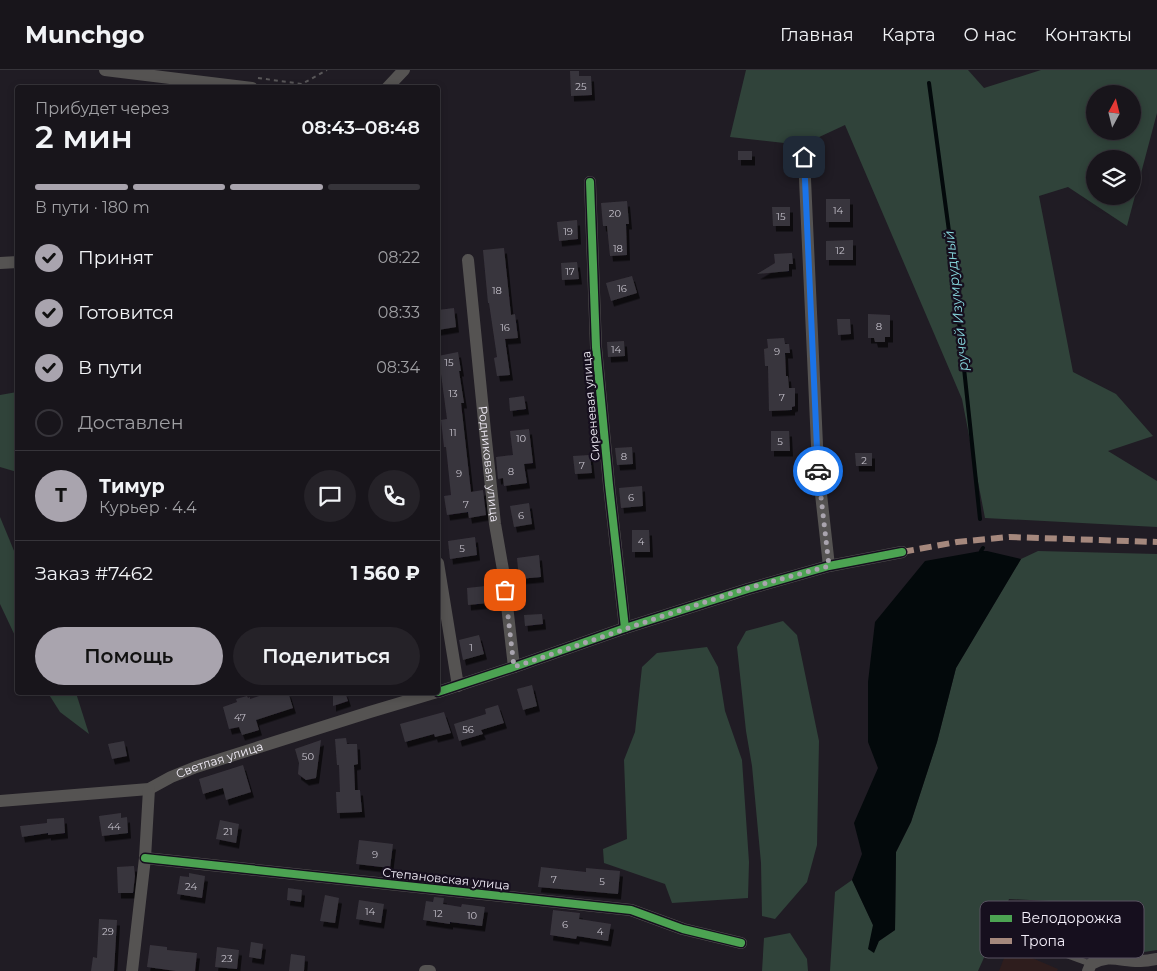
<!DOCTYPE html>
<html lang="ru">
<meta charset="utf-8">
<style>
:root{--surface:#18151b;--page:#252228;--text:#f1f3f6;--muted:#9f9fa3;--line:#36343a;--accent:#a9a4ae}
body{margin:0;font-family:Montserrat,sans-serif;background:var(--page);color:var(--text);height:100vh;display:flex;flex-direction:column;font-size:19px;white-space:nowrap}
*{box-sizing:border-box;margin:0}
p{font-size:16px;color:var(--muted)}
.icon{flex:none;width:28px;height:28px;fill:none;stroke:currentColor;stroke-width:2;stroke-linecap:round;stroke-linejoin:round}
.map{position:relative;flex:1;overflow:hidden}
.drawer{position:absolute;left:15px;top:15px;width:425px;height:610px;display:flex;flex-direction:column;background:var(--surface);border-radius:5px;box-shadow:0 2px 8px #0003,0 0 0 1px var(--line)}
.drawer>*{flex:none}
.needle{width:32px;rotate:7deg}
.tools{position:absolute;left:1086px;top:15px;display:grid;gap:10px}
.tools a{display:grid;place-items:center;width:55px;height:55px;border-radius:50%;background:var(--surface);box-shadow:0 2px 8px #0003,0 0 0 1px var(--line);font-size:25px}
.pin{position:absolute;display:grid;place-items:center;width:42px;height:42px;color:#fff;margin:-21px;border-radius:10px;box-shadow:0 2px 8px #0006}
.courier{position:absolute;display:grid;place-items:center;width:50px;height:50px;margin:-25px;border:4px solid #1a73e8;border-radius:50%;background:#fff;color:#222;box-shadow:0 1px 6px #0007}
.headline em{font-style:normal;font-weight:600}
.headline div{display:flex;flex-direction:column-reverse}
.headline{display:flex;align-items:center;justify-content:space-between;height:85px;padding:0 20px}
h1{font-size:32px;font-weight:600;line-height:38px}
.bar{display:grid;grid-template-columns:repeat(4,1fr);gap:8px 5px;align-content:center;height:60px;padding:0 20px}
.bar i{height:6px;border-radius:4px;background:var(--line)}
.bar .selected{background:var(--accent)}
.bar p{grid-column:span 4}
.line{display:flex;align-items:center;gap:12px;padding:0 20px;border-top:1px solid var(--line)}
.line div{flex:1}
.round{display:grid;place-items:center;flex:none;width:52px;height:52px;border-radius:26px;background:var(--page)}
ol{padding:0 20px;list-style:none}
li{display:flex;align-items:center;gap:15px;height:55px}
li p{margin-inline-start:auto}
li .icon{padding:5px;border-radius:50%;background:var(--accent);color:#111;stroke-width:4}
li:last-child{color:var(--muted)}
li i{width:28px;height:28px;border:2px solid var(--line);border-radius:50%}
.action{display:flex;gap:10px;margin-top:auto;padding:10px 20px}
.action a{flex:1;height:58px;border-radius:30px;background:var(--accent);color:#111;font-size:20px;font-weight:600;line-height:58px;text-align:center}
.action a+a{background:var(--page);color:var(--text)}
header{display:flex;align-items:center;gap:30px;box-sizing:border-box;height:70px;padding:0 25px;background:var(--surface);border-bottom:1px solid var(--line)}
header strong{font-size:24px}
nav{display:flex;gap:28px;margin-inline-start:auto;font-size:18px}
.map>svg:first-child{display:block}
.industrial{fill:#2e1d1d}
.green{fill:#30433a;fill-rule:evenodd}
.water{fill:#03090b}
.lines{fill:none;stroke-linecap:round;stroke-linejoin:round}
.stream{stroke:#03090b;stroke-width:4}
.building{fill:#39353d;filter:url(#shadow)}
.path{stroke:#595759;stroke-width:2;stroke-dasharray:4 4;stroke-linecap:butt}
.lane{stroke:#555352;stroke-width:6}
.street{stroke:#555352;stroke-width:12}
.quiet{stroke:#a5887d;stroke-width:6;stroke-dasharray:12 6;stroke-linecap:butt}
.cycleway-casing{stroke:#160f1e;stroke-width:11}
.cycleway{stroke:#4ca352;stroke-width:8}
.done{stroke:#a9a4ae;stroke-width:5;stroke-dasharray:0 9}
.route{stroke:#1a73e8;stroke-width:6}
.labels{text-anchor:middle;stroke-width:4.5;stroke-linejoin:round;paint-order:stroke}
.number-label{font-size:10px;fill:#c4c0ca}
.street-label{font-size:12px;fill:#f3eef9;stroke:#160f1e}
.water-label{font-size:14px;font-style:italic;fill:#88d9df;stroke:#160f1e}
.key{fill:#160f1e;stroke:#585260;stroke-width:1}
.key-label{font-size:14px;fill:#f3eef9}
</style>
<header>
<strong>Munchgo</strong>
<nav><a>Главная</a><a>Карта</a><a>О нас</a><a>Контакты</a></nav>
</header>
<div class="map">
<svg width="1157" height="901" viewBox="0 0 1157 901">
<defs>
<filter id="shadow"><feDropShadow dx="3" dy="5.5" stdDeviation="0" flood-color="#0009"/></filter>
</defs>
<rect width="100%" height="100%" fill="#201c24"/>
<!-- industrial -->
<polygon class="industrial" points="1008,878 1058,899 1057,901 999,901"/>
<!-- green -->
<g class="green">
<path d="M746,0H968L984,18L1041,0H1157V43L1127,156L1068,117L1039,126L1073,302L1116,324L1153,366L1108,381L1157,411V457L985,448L962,329L845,55L802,75L730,67ZM1095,24H1132V61H1095ZM1095,89H1132V126H1095Z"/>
<polygon points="17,322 18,322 17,402 0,397 0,325"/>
<polygon points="0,447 17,488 17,570 0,534"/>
<polygon points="1038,481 1157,484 1157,880 1144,882 1139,878 1131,879 1081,838 1048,831 1009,829 1003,845 978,901 830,901 835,822 852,810 873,855 879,871 895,860 896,782 911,752 937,672 956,598 1021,489"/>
<polygon points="783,551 797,565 819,671 817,775 807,812 775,849 762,846 761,793 752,696 746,661 737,577 746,561"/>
<polygon points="707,577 718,597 725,641 742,690 749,792 748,828 672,833 665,814 604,793 603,779 627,769 624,690 635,662 642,597 657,583"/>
<polygon points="48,623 76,623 89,664 60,642"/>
<polygon points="790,863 807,889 808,901 762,901 764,868"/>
</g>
<!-- water -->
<polygon class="water" points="981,481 987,481 1021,489 956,598 937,672 911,752 896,782 895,860 879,871 874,883 868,879 873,855 852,810 862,784 854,753 878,698 868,672 868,612 875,552 925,491"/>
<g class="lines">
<!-- stream -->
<g class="stream">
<polyline points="929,13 951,176 980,449"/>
<polyline points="981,481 983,478"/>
</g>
</g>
<!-- building -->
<g class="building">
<polygon points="570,1 579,1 579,6 591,6 592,25 571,26"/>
<rect x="738" y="81" width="14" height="9"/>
<rect x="826" y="129" width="24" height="23"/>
<polygon points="627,131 629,154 626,154 627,185 610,186 607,156 603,156 601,133"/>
<polygon points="772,137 790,137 790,156 773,156"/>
<polygon points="577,150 578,169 559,171 557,152"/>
<polygon points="853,170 853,190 826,190 826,171"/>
<polygon points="504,178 511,245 515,244 518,268 505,269 510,305 497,306 494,288 497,287 489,233 488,233 483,180"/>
<polygon points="792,183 793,194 789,194 789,201 757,204 775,193 774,184"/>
<polygon points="577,192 579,209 562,210 561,193"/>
<polygon points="632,206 637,223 611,231 606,213"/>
<polygon points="454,238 456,257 438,260 438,240"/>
<polygon points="868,244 890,245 890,267 885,267 885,272 875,272 874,268 868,268"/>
<polygon points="837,249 850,249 851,264 838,265"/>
<polygon points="784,268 785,274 789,274 790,283 785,283 786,306 788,306 789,318 795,318 795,336 792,337 792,340 769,341 768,296 765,296 764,279 768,278 767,269"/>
<polygon points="624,271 625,286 608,287 607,272"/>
<polygon points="458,282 461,301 459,301 464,333 461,333 471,422 483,420 486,445 469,448 468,442 447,445 444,426 451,425 446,377 444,377 441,350 447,349 441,304 438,304 438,286"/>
<polygon points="524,326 526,339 510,341 509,328"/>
<polygon points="529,359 533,393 524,394 527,413 504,416 503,408 498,409 496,387 513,385 510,361"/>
<polygon points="771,361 789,361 790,381 771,381"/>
<polygon points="632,377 633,394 617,395 615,378"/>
<polygon points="855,383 872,383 872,396 856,396"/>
<polygon points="590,385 592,403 575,404 573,386"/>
<polygon points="642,416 643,436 621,438 619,418"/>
<polygon points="529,433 532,454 514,457 510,436"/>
<polygon points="632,460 649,460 650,482 632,482"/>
<polygon points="475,467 477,485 450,489 448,471"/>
<polygon points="539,485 541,507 519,509 517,488"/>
<polygon points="486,516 488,533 468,535 467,518"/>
<polygon points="542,544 543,554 525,556 524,545"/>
<polygon points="479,565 484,584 463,590 459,570"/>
<polygon points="532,615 537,636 523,640 517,619"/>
<polygon points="271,622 288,622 293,638 256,650 259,660 242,665 239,657 229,659 223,637 237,632 236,629 247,626 248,628 250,627 250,629"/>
<polygon points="333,622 345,622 348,631 333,636"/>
<polygon points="498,635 504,653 481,660 483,664 459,671 454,654 486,644 485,639"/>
<polygon points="444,642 451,663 435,667 434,664 405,672 400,654"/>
<polygon points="346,668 347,674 357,674 358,694 354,695 355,720 360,720 362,742 337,743 336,722 340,722 339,695 337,695 335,669"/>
<polygon points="321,670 316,708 306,710 298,704 299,693 295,679"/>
<polygon points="124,671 127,686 112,689 108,674"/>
<polygon points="243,695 251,722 226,730 223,718 203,724 199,709"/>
<polygon points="121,743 121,748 127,747 128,763 102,766 99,746"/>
<polygon points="64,748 65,763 48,765 48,763 22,767 20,756 47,753 47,749"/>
<polygon points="220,750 239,754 236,773 216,769"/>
<polygon points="359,770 393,774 390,798 356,794"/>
<polygon points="134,796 135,806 133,823 118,823 117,797"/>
<polygon points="541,797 586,802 586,798 620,801 618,824 538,817"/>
<polygon points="189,803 205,806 202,828 177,824 180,806 189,807"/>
<polygon points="288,818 302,820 301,832 287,830"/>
<polygon points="325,825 339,828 335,853 320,851"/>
<polygon points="434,827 444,828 443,834 461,837 462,834 485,837 482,856 450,852 450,854 423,850 426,831 433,832"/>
<polygon points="359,830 384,834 381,853 356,849"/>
<polygon points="553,840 580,843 579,849 611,854 608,871 577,866 576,869 550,865"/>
<polygon points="99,849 117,850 114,901 91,901 93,887 97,888"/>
<polygon points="251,872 263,874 261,889 249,887"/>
<polygon points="150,875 167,877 167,880 197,883 195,901 176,901 147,897"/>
<polygon points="217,877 239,880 237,899 215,897"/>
<polygon points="291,884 305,886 304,901 289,901"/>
</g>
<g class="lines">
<!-- path -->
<polyline class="path" points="258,8 302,14 327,0"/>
<!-- lane -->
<polyline class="lane" points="1022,883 1028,871 1091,894"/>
<!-- street -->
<g class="street">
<polyline points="105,0 252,18"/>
<polyline points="387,18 404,0"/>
<polyline points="804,87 818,397 829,496"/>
<polyline points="590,112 596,277 609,415 625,558"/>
<path id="s1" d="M468,190L485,361L495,454L503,500L514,597"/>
<polyline points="0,193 18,192"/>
<polyline points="438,493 458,616"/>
<polyline points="438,622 514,597 625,558 748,519 829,496 902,482"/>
<path id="s2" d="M0,731L149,719L171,707L196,697L370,642L437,622"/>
<polyline points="145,788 631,840 683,859 741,873"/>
<polyline points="132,901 145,788 149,719"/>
<polyline points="425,901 430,901"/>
<path d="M1088,901L1091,894C1110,883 1122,892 1141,891C1146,891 1152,890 1157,889"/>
</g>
<!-- quiet -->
<polyline class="quiet" points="902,482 957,472 1009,467 1157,472"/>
<!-- cycleway casing -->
<g class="cycleway-casing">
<g id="cycleway">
<polyline points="590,112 596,277 609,415 625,558"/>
<polyline points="438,622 514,597 625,558 748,519 829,496 902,482"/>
<polyline points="145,788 631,840 683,859 741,873"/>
</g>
</g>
<!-- cycleway -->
<use href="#cycleway" class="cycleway"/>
</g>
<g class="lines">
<!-- done -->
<polyline class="done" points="505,520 514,597 660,547 748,518 829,496 818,401"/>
<!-- route -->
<polyline class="route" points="804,87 818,401"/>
</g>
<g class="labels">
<!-- number labels -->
<g class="number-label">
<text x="581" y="20">25</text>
<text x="838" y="144">14</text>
<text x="615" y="147">20</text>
<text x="781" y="150">15</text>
<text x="568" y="165">19</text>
<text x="618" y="182">18</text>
<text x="840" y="184">12</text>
<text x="570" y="205">17</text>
<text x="622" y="222">16</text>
<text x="497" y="224">18</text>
<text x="879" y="260">8</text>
<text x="505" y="261">16</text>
<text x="616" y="283">14</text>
<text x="777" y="285">9</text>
<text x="449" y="296">15</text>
<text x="453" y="327">13</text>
<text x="782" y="331">7</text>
<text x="453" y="366">11</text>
<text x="521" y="372">10</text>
<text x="780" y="375">5</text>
<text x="624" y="390">8</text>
<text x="864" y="394">2</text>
<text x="582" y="399">7</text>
<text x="511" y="405">8</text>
<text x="459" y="407">9</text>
<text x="631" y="431">6</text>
<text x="466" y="438">7</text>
<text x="521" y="449">6</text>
<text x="641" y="475">4</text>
<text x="462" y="482">5</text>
<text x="471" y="581">1</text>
<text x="240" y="651">47</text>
<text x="468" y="663">56</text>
<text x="308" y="690">50</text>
<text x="114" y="760">44</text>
<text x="228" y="765">21</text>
<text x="375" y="788">9</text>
<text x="554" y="813">7</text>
<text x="602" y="815">5</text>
<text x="191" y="820">24</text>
<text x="370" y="845">14</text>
<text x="438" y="847">12</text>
<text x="472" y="849">10</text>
<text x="565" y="858">6</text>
<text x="108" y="865">29</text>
<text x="600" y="865">4</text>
<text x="227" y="892">23</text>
</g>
<!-- street labels -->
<g class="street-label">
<text transform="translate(591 336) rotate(-95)" y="4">Сиреневая улица</text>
<text dy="4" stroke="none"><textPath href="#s1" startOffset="205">Родниковая улица</textPath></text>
<text dy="4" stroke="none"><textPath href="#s2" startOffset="226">Светлая улица</textPath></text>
<text transform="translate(446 809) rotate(6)" y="4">Степановская улица</text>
</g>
<!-- water labels -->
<g class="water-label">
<text transform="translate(956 231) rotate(-96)" y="5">ручей Изумрудный</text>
</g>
</g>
<!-- legend -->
<rect x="980" y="831" width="164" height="57" rx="8" class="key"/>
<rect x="990" y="845" width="22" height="7" fill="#4ca352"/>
<rect x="990" y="868" width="22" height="6" fill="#a5887d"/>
<g class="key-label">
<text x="1021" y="853">Велодорожка</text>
<text x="1021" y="876">Тропа</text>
</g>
</svg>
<div class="tools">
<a><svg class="needle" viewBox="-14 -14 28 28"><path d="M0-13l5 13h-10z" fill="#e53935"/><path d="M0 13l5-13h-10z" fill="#9f9fa3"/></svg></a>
<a><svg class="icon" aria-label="layers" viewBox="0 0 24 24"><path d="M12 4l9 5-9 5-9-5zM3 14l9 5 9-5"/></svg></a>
</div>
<div class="pin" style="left:505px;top:520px;background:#ea580c"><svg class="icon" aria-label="bag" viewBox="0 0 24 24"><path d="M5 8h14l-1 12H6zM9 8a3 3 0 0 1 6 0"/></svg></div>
<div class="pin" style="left:804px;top:87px;background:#1f2937"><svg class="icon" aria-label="home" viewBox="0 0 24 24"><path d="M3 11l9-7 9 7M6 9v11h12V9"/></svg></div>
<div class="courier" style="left:818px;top:401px"><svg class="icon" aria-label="car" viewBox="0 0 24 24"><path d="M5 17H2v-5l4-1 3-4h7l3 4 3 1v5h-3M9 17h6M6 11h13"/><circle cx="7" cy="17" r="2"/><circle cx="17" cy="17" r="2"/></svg></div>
<section class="drawer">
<div class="headline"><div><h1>2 мин</h1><p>Прибудет через</p></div><em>08:43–08:48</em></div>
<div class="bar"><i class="selected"></i><i class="selected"></i><i class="selected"></i><i></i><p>В пути · 180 m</p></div>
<ol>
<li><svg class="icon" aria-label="check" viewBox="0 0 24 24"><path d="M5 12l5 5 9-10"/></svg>Принят<p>08:22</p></li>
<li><svg class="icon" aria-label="check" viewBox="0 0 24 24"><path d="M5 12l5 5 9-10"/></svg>Готовится<p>08:33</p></li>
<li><svg class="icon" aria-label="check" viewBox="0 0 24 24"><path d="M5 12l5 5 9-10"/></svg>В пути<p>08:34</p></li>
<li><i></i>Доставлен</li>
</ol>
<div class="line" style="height:90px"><b class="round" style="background:var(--accent);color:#111">Т</b><div><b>Тимур</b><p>Курьер · 4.4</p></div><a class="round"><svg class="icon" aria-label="chat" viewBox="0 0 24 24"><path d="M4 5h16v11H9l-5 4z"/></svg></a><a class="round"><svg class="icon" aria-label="phone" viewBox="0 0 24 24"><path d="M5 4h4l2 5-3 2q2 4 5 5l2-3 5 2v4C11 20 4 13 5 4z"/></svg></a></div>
<div class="line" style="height:65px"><div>Заказ #7462</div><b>1 560 ₽</b></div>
<div class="action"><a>Помощь</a><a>Поделиться</a></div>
</section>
</div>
